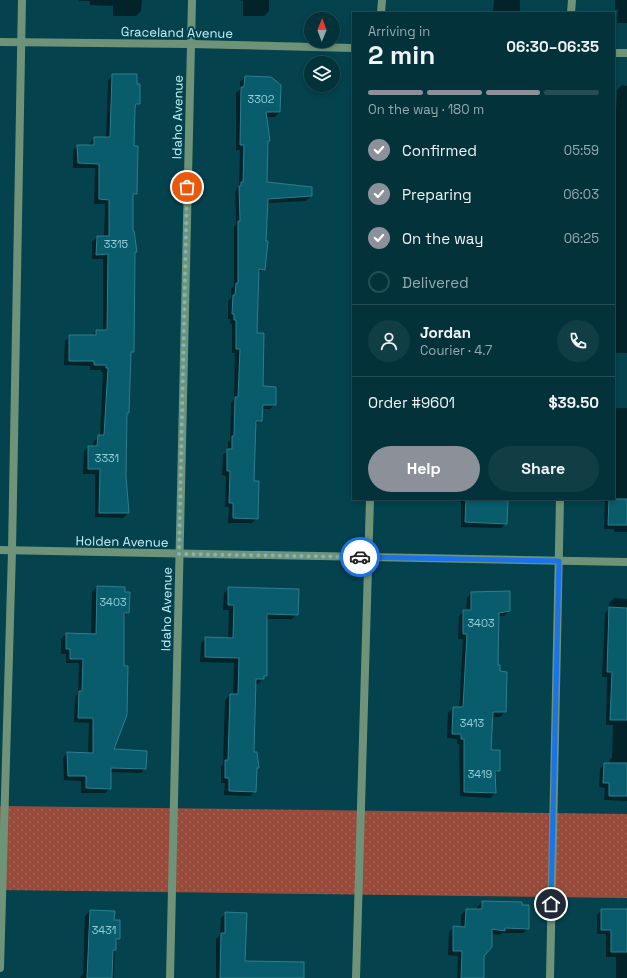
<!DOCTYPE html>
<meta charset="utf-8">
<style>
:root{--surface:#03323a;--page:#113e45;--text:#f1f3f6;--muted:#97aaaf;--line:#244d54;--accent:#8c9099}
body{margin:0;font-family:"Space Grotesk",sans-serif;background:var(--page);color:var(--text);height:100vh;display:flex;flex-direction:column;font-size:15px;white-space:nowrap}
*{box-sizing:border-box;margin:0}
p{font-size:13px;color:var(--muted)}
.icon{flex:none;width:22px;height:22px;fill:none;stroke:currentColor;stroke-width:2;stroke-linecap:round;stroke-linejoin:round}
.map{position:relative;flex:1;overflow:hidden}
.side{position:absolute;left:352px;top:12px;width:263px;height:488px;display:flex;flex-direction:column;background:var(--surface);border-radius:0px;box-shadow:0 2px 6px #0003,0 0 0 1px var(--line)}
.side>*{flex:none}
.needle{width:26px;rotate:1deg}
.controls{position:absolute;left:304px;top:12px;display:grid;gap:8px}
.controls a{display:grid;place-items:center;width:36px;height:36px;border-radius:50%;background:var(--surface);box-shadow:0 2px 6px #0003,0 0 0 1px var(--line);font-size:20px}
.pin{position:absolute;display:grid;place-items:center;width:34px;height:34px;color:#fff;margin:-17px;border:2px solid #fff;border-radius:50%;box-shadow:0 1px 4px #0007}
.courier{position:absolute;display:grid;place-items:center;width:40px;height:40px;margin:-20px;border:3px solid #1a73e8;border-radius:50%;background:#fff;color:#222;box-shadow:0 1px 5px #0007}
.summary em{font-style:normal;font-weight:700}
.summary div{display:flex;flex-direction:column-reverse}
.summary{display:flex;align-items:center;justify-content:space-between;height:68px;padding:0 16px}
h1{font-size:26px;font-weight:700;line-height:30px}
.bar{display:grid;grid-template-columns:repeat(4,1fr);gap:6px 4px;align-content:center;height:48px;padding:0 16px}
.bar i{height:5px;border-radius:3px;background:var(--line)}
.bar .active{background:var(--accent)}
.bar p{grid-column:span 4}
.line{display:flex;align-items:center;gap:10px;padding:0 16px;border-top:1px solid var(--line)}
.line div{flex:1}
.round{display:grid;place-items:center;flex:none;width:42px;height:42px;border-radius:21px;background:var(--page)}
ol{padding:0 16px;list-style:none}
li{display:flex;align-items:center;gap:12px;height:44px}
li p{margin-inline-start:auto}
li .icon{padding:4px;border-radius:50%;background:var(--accent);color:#fff;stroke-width:4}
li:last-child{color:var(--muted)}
li i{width:22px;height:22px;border:2px solid var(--line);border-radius:50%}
.action{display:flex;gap:8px;margin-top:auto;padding:8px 16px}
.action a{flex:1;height:46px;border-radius:24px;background:var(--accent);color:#fff;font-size:16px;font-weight:700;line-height:46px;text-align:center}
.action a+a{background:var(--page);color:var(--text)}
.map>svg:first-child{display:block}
.park{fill:url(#park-dots)}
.shadow{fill:#0007}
.building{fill:#085c6b;stroke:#2f7e8e}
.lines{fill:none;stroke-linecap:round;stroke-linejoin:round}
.service{stroke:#6f9379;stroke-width:8}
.minor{stroke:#6f9379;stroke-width:8}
.done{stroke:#80b3bd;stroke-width:4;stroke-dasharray:0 7.2}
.route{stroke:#1a73e8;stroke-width:5}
.labels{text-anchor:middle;stroke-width:4;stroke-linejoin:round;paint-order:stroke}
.number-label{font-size:11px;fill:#94cbd6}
.street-label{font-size:13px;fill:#c2f0fa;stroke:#04424d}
</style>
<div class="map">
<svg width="627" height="978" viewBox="0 0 627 978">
<defs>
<pattern id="park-dots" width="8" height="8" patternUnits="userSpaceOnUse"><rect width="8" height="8" fill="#984b3a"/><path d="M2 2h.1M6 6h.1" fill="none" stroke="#a56557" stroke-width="1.8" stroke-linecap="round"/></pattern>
</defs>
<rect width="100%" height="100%" fill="#04424d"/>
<!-- park -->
<polygon class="park" points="0,806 627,814 627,898 0,890"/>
<!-- shadow -->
<g class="shadow">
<polygon points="79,0 142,0 141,11 136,16 113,16 113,6 90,5 90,1 79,1"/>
<polygon points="239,0 269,0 269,11 264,16 243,16 243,1"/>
<polygon points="494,0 520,0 520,13 493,13"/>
<polygon points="615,0 627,0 627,23 617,23 618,10 615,10"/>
<polygon points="113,75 139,103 134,108 133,146 136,193 132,197 132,232 136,252 134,254 133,351 130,354 128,413 126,415 125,476 128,513 123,518 95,517 95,474 83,474 84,452 88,447 93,447 94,441 100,436 103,372 101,372 101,370 90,370 90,366 64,365 65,341 70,336 91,336 96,331 103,331 103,259 92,259 92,242 97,237 104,237 105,204 94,204 95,168 73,168 73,150 78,146 89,146 90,143 94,138 106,138 108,80"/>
<polygon points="245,77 280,112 275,117 265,117 269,141 267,143 266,183 311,188 311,196 306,201 267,203 264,269 258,274 256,334 262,387 275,404 270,409 262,409 261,421 255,425 253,482 257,518 252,523 228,523 229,507 225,507 226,476 222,475 223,455 228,450 228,442 230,440 231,403 234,399 235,353 232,353 232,324 230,324 230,319 228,319 228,301 231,298 231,289 234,286 234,227 236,225 235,192 239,185 240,150 236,150 236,93 240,89 240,82"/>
<polygon points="622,85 627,86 627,353 614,353 614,225 616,194 614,194 616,153 614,153 617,90"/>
<polygon points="614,408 627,408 627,532 614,532 614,529 604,529 605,500 614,499"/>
<polygon points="461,499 508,499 508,510 506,511 506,523 501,528 461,527"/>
<polygon points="97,587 128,613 123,618 113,750 145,768 141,773 110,772 110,788 105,793 81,793 81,781 64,780 63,758 67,753 88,754 89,723 74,722 75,697 78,694 79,663 66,663 66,654 61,654 61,639 66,634 91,635 92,592"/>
<polygon points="229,588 297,614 292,619 266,619 266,676 258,684 255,684 253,753 255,769 255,791 250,796 224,795 225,783 221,783 221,766 223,764 225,700 230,695 233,695 234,663 200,662 201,643 206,638 228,639 229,610 223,610 224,593"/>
<polygon points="471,593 509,611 504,616 498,616 497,666 505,712 500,717 491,717 490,751 499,770 494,775 495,793 490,798 460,796 459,744 457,744 457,739 447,738 448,713 453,708 459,708 463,639 458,639 459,616 464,611 466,611 467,598"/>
<polygon points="614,598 627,599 627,801 604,800 605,788 599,787 600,769 604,764 610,764 610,760 612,758 613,725 606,725 607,677 602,677 605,613 609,609 609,603"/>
<polygon points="482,902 528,928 523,933 502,933 499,935 491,934 483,956 483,978 457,978 458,956 448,955 449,932 454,927 461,928 461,915 466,910 477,910 477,907"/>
<polygon points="602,910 627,910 627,978 616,978 616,957 606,957 606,934 597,934 597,915"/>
<polygon points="90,911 113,921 119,939 115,942 114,978 80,978 83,974 85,916"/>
<polygon points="226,913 244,962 303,978 216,978 216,939 220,935 221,918"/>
</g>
<!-- building -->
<g class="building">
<polygon points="112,74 137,74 137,84 140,84 140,104 136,104 135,108 134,146 138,146 137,194 133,194 133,231 134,231 137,252 135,252 134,352 131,352 129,413 127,413 126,476 129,513 99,513 100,469 88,469 88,446 97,446 98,435 104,435 108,368 106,368 106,365 94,365 94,361 69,361 69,335 96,335 96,330 107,330 108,254 96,255 97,236 109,236 109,200 99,199 99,164 78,163 77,145 94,145 94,137 110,137"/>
<polygon points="245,76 271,77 281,85 280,112 266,112 270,141 268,141 267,182 312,187 312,196 268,199 266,241 268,241 265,270 259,269 257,333 264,333 263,386 276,387 276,405 263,405 262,421 256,421 254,481 259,481 258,519 233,518 233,503 229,503 230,471 227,471 227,449 232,449 232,436 234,436 235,397 238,397 240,349 236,349 236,320 234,320 234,314 232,314 233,295 235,295 236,283 238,283 238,221 240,221 239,186 241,186 241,182 243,182 244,145 240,145 241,87 244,87"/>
<polygon points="466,499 508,499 507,524 465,522"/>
<polygon points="609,499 627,499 627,525 608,525"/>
<polygon points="97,586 125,587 125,592 130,592 129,613 124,613 124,666 128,666 127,715 114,749 147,751 146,769 111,768 111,789 86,788 86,776 68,776 67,752 93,753 93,718 78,718 79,691 82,691 83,659 70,659 70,649 66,649 66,633 96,634"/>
<polygon points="228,587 299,589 298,615 267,614 267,676 264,676 264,679 256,679 254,752 257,752 259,768 257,768 256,792 229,791 229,778 225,778 225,760 228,760 230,694 238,694 239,658 205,657 205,637 233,638 234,605 228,605"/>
<polygon points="510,591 510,611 499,613 498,665 500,665 500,671 507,672 506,712 493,712 491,750 500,750 500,771 495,771 496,793 464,792 464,739 461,739 461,734 452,734 453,707 463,707 467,634 463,634 463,610 471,610 471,592"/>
<polygon points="609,607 627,608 627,720 610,720 612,672 607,672"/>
<polygon points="604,763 627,763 627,796 609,796 609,783 603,783"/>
<polygon points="482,901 522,902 522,905 529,905 529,929 505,928 505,931 492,929 492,947 484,956 484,978 461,978 462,951 453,951 453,926 465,927 466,909 482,909"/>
<polygon points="601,909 627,909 627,952 611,952 611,930 601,930"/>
<polygon points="90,910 115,911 114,920 120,920 120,939 116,939 116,950 113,950 112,978 87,978"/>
<polygon points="225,912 247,913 245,961 304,962 304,978 220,978 221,933 225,933"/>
</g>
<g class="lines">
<!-- service -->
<g class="service">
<polyline points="381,13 382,0"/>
<polyline points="0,968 12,551 22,0"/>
<polyline points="356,978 370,499"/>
</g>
<!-- minor -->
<g class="minor">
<polyline points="571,13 572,0"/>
<polyline points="0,42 190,44 353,48"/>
<polyline points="614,53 627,53"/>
<polyline points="0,550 627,562"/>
<polyline points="170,978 192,0"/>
<polyline points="550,978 560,499"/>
</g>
</g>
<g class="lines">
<!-- done -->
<polyline class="done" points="187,187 179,554 360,557"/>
<!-- route -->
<polyline class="route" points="360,557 559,561 551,904"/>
</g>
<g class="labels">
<!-- number labels -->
<g class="number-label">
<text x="261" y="103">3302</text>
<text x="116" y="248">3315</text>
<text x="107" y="462">3331</text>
<text x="113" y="606">3403</text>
<text x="481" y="627">3403</text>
<text x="472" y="727">3413</text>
<text x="480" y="778">3419</text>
<text x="104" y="934">3431</text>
</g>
<!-- street labels -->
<g class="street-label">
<text transform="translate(177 32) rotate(1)" y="5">Graceland Avenue</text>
<text transform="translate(177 117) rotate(-89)" y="5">Idaho Avenue</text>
<text transform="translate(122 541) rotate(1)" y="5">Holden Avenue</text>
<text transform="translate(166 609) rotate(-89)" y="5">Idaho Avenue</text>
</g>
</g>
</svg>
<div class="controls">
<a><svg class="needle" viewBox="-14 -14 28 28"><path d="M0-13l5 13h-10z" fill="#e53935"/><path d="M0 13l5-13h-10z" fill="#97aaaf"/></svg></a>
<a><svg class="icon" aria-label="layers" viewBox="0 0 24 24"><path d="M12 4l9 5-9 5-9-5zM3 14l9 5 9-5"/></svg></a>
</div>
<div class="pin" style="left:187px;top:187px;background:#ea580c"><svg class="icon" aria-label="bag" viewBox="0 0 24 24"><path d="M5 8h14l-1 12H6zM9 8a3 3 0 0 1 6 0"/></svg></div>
<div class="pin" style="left:551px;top:904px;background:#1f2937"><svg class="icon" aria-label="home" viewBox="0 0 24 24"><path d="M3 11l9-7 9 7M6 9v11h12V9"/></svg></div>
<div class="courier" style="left:360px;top:557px"><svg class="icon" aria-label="car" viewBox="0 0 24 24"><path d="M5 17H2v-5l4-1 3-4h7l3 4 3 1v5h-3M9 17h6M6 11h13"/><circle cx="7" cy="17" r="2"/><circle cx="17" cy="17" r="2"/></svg></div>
<section class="side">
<div class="summary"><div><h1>2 min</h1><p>Arriving in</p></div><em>06:30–06:35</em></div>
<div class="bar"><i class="active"></i><i class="active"></i><i class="active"></i><i></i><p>On the way · 180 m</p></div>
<ol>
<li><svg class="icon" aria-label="check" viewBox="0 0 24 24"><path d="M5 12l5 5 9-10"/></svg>Confirmed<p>05:59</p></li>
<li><svg class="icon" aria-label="check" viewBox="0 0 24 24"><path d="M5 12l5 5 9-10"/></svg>Preparing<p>06:03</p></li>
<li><svg class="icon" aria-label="check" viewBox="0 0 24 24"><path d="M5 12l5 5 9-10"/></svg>On the way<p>06:25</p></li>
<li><i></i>Delivered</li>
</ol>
<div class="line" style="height:72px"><a class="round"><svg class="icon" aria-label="person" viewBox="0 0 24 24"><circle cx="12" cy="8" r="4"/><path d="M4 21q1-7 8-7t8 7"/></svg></a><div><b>Jordan</b><p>Courier · 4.7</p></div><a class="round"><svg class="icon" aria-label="phone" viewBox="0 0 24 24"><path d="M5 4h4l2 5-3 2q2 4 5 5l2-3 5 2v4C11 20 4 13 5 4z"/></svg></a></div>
<div class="line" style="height:52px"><div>Order #9601</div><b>$39.50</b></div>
<div class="action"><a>Help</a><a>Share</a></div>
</section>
</div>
